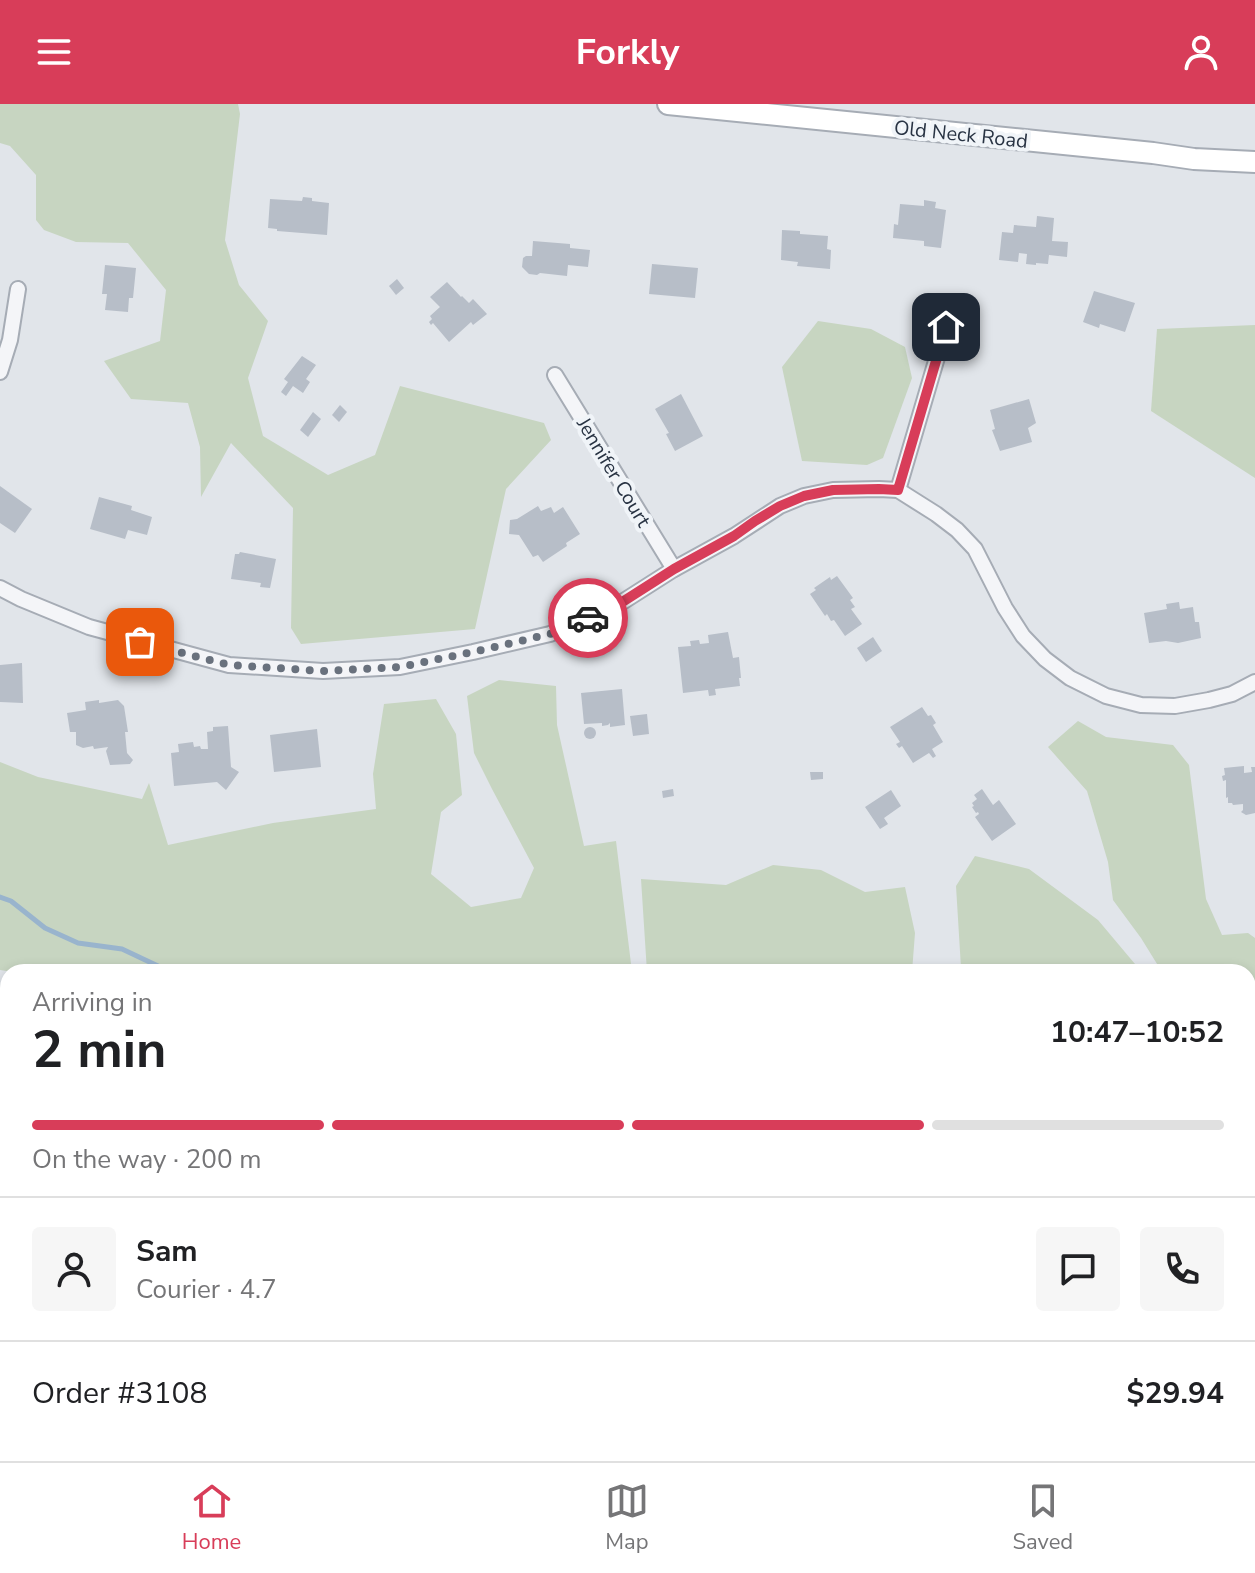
<!DOCTYPE html>
<meta charset="utf-8">
<style>
:root{--surface:#fff;--page:#f6f6f6;--text:#202124;--muted:#757577;--line:#e0e0e0;--accent:#d83d59}
body{margin:0;font-family:"Nunito Sans",sans-serif;background:var(--page);color:var(--text);height:100vh;display:flex;flex-direction:column;font-size:30px;white-space:nowrap}
*{box-sizing:border-box;margin:0}
p{font-size:26px;color:var(--muted)}
.icon{flex:none;width:44px;height:44px;fill:none;stroke:currentColor;stroke-width:2;stroke-linecap:round;stroke-linejoin:round}
.map{position:relative;flex:1;overflow:hidden}
.panel{position:absolute;left:0px;top:860px;width:1256px;height:498px;display:flex;flex-direction:column;background:var(--surface);border-radius:24px 24px 0 0;box-shadow:0 4px 12px #0003}
.panel>*{flex:none}
.pin{position:absolute;display:grid;place-items:center;width:68px;height:68px;color:#fff;margin:-34px;border-radius:16px;box-shadow:0 4px 12px #0006}
.courier{position:absolute;display:grid;place-items:center;width:80px;height:80px;margin:-40px;border:6px solid #d83d59;border-radius:50%;background:#fff;color:#222;box-shadow:0 2px 10px #0007}
.overview em{font-style:normal;font-weight:700}
.overview div{display:flex;flex-direction:column-reverse}
.overview{display:flex;align-items:center;justify-content:space-between;height:136px;padding:0 32px}
h1{font-size:52px;font-weight:700;line-height:60px}
.bar{display:grid;grid-template-columns:repeat(4,1fr);gap:12px 8px;align-content:center;height:96px;padding:0 32px}
.bar i{height:10px;border-radius:6px;background:var(--line)}
.bar .current{background:var(--accent)}
.bar p{grid-column:span 4}
.line{display:flex;align-items:center;gap:20px;padding:0 32px;border-top:2px solid var(--line)}
.line div{flex:1}
.round{display:grid;place-items:center;flex:none;width:84px;height:84px;border-radius:8px;background:var(--page)}
header{display:flex;justify-content:space-between;align-items:center;height:104px;padding:0 32px;background:var(--accent);color:#fff;font-size:36px;font-weight:700}
.menu{display:flex;justify-content:space-around;align-items:center;height:112px;border-top:2px solid var(--line);background:var(--surface);font-size:22px;color:var(--muted)}
.menu a{display:grid;justify-items:center;gap:4px}
.menu .current{color:var(--accent)}
.map>svg:first-child{display:block}
.green{fill:#c7d5c1}
.water{fill:#99b4cd}
.lines{fill:none;stroke-linecap:round;stroke-linejoin:round}
.stream{stroke:#99b4cd;stroke-width:5}
.building{fill:#b7bec8}
.street-casing{stroke:#a6acb5;stroke-width:18}
.secondary-casing{stroke:#a6acb5;stroke-width:24}
.street{stroke:#f4f5f8;stroke-width:14}
.secondary{stroke:#fff;stroke-width:20}
.done{stroke:#69717d;stroke-width:8;stroke-dasharray:0 14.4}
.route{stroke:#d83d59;stroke-width:10}
.labels{text-anchor:middle;stroke-width:8;stroke-linejoin:round;paint-order:stroke}
.street-label{font-size:20px;fill:#283343;stroke:#f0f4f8}
</style>
<header><svg class="icon" aria-label="menu" viewBox="0 0 24 24"><path d="M4 6h16M4 12h16M4 18h16"/></svg>Forkly<svg class="icon" aria-label="person" viewBox="0 0 24 24"><circle cx="12" cy="8" r="4"/><path d="M4 21q1-7 8-7t8 7"/></svg></header>
<div class="map">
<svg width="1255" height="1357" viewBox="0 0 1255 1357">
<rect width="100%" height="100%" fill="#e1e5ea"/>
<!-- green -->
<g class="green">
<polygon points="0,0 238,0 240,10 225,136 239,181 268,217 248,274 263,332 328,371 375,351 400,282 544,319 551,336 506,385 475,525 301,540 291,524 293,404 231,339 201,393 200,343 188,299 131,295 104,257 160,237 166,186 128,139 76,138 44,126 36,116 36,71 10,42 0,39"/>
<polygon points="818,217 871,225 905,243 912,274 883,354 867,361 802,357 782,263"/>
<polygon points="1255,221 1255,374 1151,307 1157,225"/>
<polygon points="499,576 556,582 557,621 584,742 616,737 632,868 13,868 0,866 0,658 38,673 142,695 149,679 168,741 273,719 376,705 373,670 384,600 436,595 456,630 462,691 441,708 431,770 471,803 521,794 534,764 492,685 474,649 467,592"/>
<polygon points="1078,617 1106,633 1173,641 1189,661 1206,795 1222,831 1248,829 1255,834 1255,924 1248,925 1248,868 1162,868 1141,834 1113,796 1108,758 1087,687 1048,643"/>
<polygon points="975,752 1029,765 1098,816 1135,860 1139,868 959,868 961,864 956,782"/>
<polygon points="773,761 821,766 865,788 905,783 915,829 912,868 647,868 641,775 726,781"/>
</g>
<!-- water -->
<polygon class="water" points="1255,924 1255,1098 1248,1098 1248,925"/>
<g class="lines">
<!-- stream -->
<polyline class="stream" points="0,793 11,797 45,824 78,839 122,845 158,862 165,868"/>
</g>
<!-- building -->
<g class="building">
<polygon points="303,93 312,94 312,97 329,99 327,131 277,127 277,125 268,124 270,95 302,97"/>
<polygon points="924,96 936,98 935,104 946,106 941,144 924,142 924,137 893,134 894,120 898,121 900,100 924,102"/>
<polygon points="1037,112 1054,114 1052,137 1068,138 1067,153 1049,151 1048,160 1036,159 1036,161 1026,160 1027,150 1019,149 1018,158 999,156 1002,128 1013,129 1014,121 1036,123"/>
<polygon points="782,126 800,127 800,130 828,132 827,145 831,146 830,165 797,162 798,158 781,156"/>
<polygon points="533,137 570,140 570,144 590,146 588,163 568,161 567,172 540,169 537,171 529,170 522,163 523,154 526,152 532,152"/>
<polygon points="652,160 698,164 695,194 649,190"/>
<polygon points="105,161 136,164 133,194 129,194 128,208 105,206 107,190 102,190"/>
<polygon points="397,175 404,184 396,191 389,182"/>
<polygon points="447,178 461,193 462,192 469,199 473,195 487,210 473,221 471,218 449,238 433,219 431,221 429,218 432,215 430,212 440,203 430,193"/>
<polygon points="1094,187 1135,199 1125,228 1100,220 1099,224 1083,218"/>
<polygon points="302,252 316,261 306,275 310,278 303,289 293,282 286,292 281,288 288,278 284,275"/>
<polygon points="681,290 703,332 675,347 666,330 669,329 655,305"/>
<polygon points="1029,295 1036,319 1028,324 1032,338 1000,347 992,326 995,325 990,306"/>
<polygon points="340,301 347,308 339,318 332,311"/>
<polygon points="313,308 321,315 308,333 300,326"/>
<polygon points="0,382 32,405 15,429 0,419"/>
<polygon points="99,393 132,402 131,406 152,413 147,431 128,426 125,435 90,425"/>
<polygon points="538,402 541,407 551,403 554,409 563,403 580,430 566,439 567,442 543,458 538,451 533,453 519,431 509,430 510,416 517,415"/>
<polygon points="240,448 276,455 270,484 260,483 261,479 231,475 235,450 239,450"/>
<polygon points="837,472 853,494 850,496 855,503 851,505 862,520 845,532 834,516 831,517 827,510 825,512 810,490 816,486 814,484 830,473 831,476"/>
<polygon points="1179,498 1180,505 1193,503 1195,518 1199,518 1201,534 1178,539 1166,537 1149,539 1144,509 1167,505 1166,500"/>
<polygon points="728,528 733,554 739,553 741,574 739,574 740,582 715,585 716,591 709,592 708,586 683,589 678,543 691,542 690,537 699,536 700,540 709,539 708,531"/>
<polygon points="873,533 882,547 866,558 857,544"/>
<polygon points="22,559 23,599 0,598 0,561"/>
<polygon points="622,585 625,621 610,623 610,619 608,621 602,622 602,619 584,620 581,589"/>
<polygon points="99,596 99,599 118,596 124,602 128,628 125,628 127,649 133,656 130,660 110,661 106,647 108,643 94,645 93,642 83,644 76,641 76,628 70,628 67,609 86,606 85,598"/>
<polygon points="922,603 928,612 931,611 936,619 933,621 943,638 932,645 936,652 933,654 929,649 913,659 902,642 899,644 896,640 900,638 890,623"/>
<polygon points="647,610 649,630 633,632 630,612"/>
<polygon points="228,622 231,663 239,668 226,686 217,678 174,682 171,649 179,648 178,640 193,638 194,643 200,642 201,645 208,645 207,628 213,627 213,623"/>
<circle cx="590" cy="629" r="6"/>
<polygon points="317,625 321,663 274,668 270,631"/>
<polygon points="1244,662 1244,669 1252,668 1251,663 1255,663 1255,709 1246,711 1241,708 1243,706 1243,700 1233,701 1232,699 1228,699 1228,693 1226,694 1226,676 1223,677 1222,672 1225,671 1224,664"/>
<polygon points="810,668 823,668 823,675 811,676"/>
<polygon points="673,685 674,692 663,694 662,687"/>
<polygon points="982,685 993,701 999,696 1016,720 992,737 975,713 979,710 978,708 976,709 972,703 974,702 972,699 977,695 974,691"/>
<polygon points="891,686 901,702 884,714 888,720 880,725 865,703"/>
</g>
<g class="lines">
<!-- street casing -->
<g class="street-casing">
<g id="street">
<polyline points="0,268 10,236 18,185"/>
<polyline points="555,271 674,465"/>
<polyline points="898,386 946,223"/>
<polyline points="0,484 21,495 89,523 229,561 323,567 400,563 473,548 550,530 616,502 674,465 734,432 780,402 804,392 833,386 879,385 898,386 936,410 957,426 975,445 1005,504 1023,532 1045,555 1070,574 1106,592 1141,601 1175,602 1209,596 1232,590 1255,578"/>
<polyline points="0,1018 8,1087"/>
<polyline points="1248,1332 1255,1332"/>
<polyline points="0,1335 8,1336"/>
<polyline points="274,1350 402,1357"/>
<polyline points="764,1357 916,1350"/>
</g>
</g>
<!-- secondary casing -->
<g class="secondary-casing">
<polyline id="secondary" points="668,0 1153,49 1194,55 1255,58"/>
</g>
<!-- street -->
<use href="#street" class="street"/>
<!-- secondary -->
<use href="#secondary" class="secondary"/>
</g>
<g class="lines">
<!-- done -->
<polyline class="done" points="140,538 229,561 323,567 400,563 473,548 550,530 588,514"/>
<!-- route -->
<polyline class="route" points="588,514 616,502 674,465 734,432 755,417 780,402 804,392 833,386 879,385 898,386 946,223"/>
</g>
<g class="labels">
<!-- street labels -->
<g class="street-label">
<text transform="translate(961 30) rotate(6)" y="7">Old Neck Road</text>
<text transform="translate(614 368) rotate(59)" y="7">Jennifer Court</text>
</g>
</g>
</svg>
<div class="pin" style="left:140px;top:538px;background:#ea580c"><svg class="icon" aria-label="bag" viewBox="0 0 24 24"><path d="M5 8h14l-1 12H6zM9 8a3 3 0 0 1 6 0"/></svg></div>
<div class="pin" style="left:946px;top:223px;background:#1f2937"><svg class="icon" aria-label="home" viewBox="0 0 24 24"><path d="M3 11l9-7 9 7M6 9v11h12V9"/></svg></div>
<div class="courier" style="left:588px;top:514px"><svg class="icon" aria-label="car" viewBox="0 0 24 24"><path d="M5 17H2v-5l4-1 3-4h7l3 4 3 1v5h-3M9 17h6M6 11h13"/><circle cx="7" cy="17" r="2"/><circle cx="17" cy="17" r="2"/></svg></div>
<section class="panel">
<div class="overview"><div><h1>2 min</h1><p>Arriving in</p></div><em>10:47–10:52</em></div>
<div class="bar"><i class="current"></i><i class="current"></i><i class="current"></i><i></i><p>On the way · 200 m</p></div>
<div class="line" style="height:144px"><a class="round"><svg class="icon" aria-label="person" viewBox="0 0 24 24"><circle cx="12" cy="8" r="4"/><path d="M4 21q1-7 8-7t8 7"/></svg></a><div><b>Sam</b><p>Courier · 4.7</p></div><a class="round"><svg class="icon" aria-label="chat" viewBox="0 0 24 24"><path d="M4 5h16v11H9l-5 4z"/></svg></a><a class="round"><svg class="icon" aria-label="phone" viewBox="0 0 24 24"><path d="M5 4h4l2 5-3 2q2 4 5 5l2-3 5 2v4C11 20 4 13 5 4z"/></svg></a></div>
<div class="line" style="height:104px"><div>Order #3108</div><b>$29.94</b></div>
</section>
</div>
<nav class="menu">
<a class="current"><svg class="icon" aria-label="home" viewBox="0 0 24 24"><path d="M3 11l9-7 9 7M6 9v11h12V9"/></svg>Home</a>
<a><svg class="icon" aria-label="map" viewBox="0 0 24 24"><path d="M3 6l6-2 6 2 6-2v14l-6 2-6-2-6 2zM9 4v14M15 6v14"/></svg>Map</a>
<a><svg class="icon" aria-label="saved" viewBox="0 0 24 24"><path d="M7 4h10v16l-5-4-5 4z"/></svg>Saved</a>
</nav>
